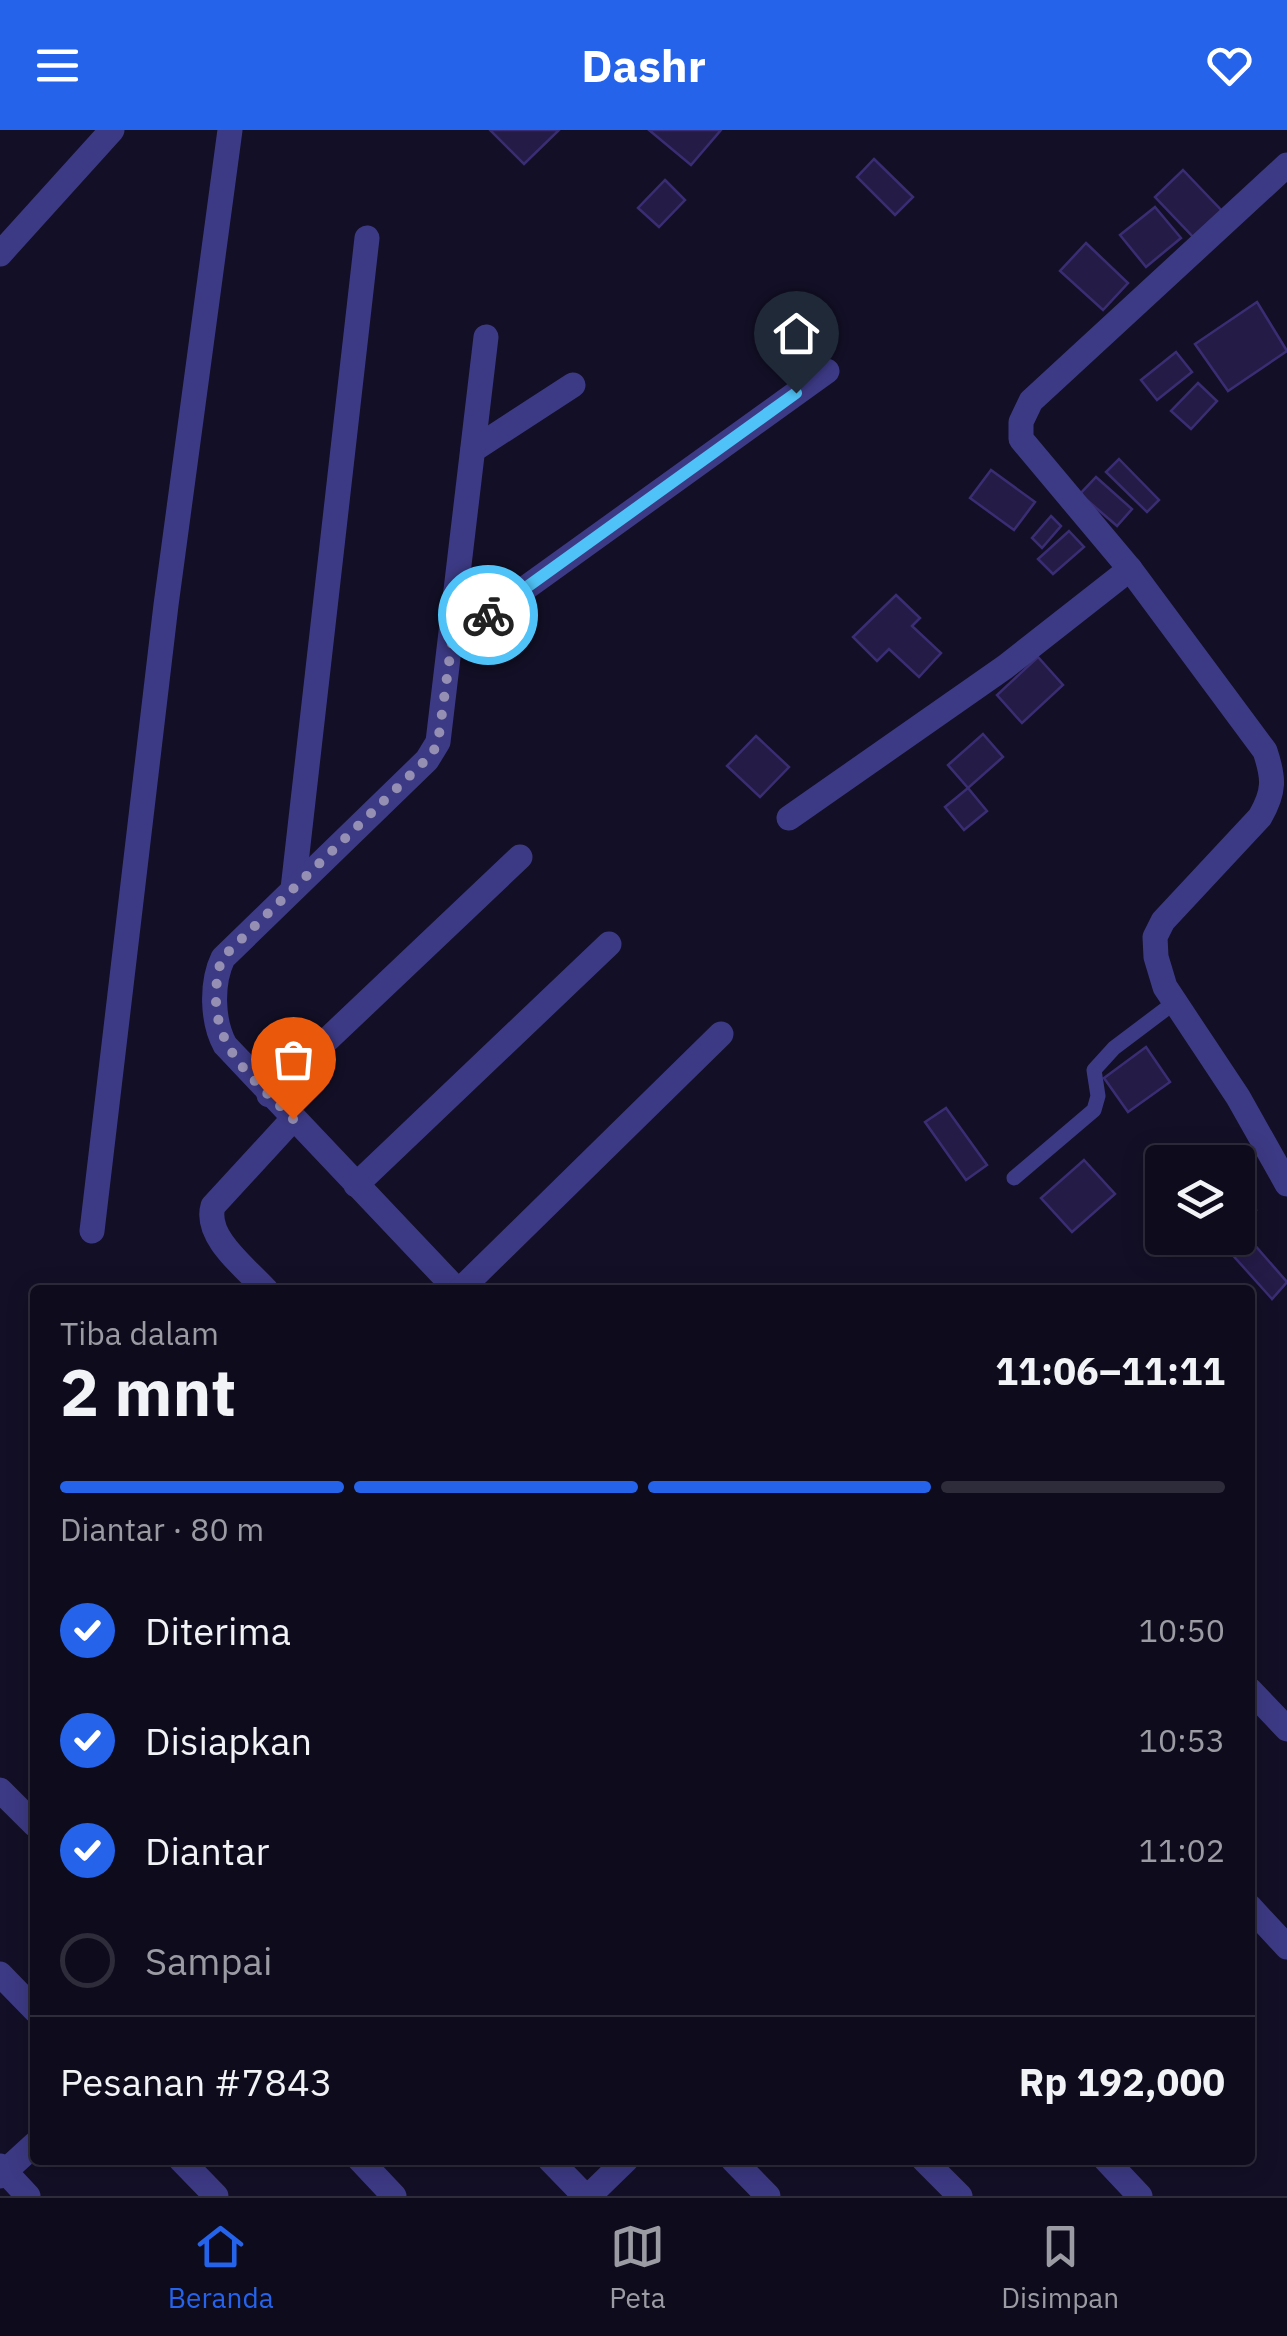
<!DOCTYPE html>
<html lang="id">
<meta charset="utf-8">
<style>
:root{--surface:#0e0b1c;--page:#1c1929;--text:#f1f3f6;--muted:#9b9ba3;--line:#2e2b3b;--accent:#2563eb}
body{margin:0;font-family:"IBM Plex Sans",sans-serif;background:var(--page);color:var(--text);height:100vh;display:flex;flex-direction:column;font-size:38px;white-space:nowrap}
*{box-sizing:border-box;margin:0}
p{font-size:32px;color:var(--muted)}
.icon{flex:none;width:55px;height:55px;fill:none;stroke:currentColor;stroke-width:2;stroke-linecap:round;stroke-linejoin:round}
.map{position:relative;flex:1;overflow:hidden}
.side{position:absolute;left:30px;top:1155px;width:1225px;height:880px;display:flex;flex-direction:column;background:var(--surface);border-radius:10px;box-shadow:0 5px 25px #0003,0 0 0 2px var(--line)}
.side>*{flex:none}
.controls{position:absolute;left:1145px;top:1015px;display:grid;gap:20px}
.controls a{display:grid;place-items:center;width:110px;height:110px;border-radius:10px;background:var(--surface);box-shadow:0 5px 25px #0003,0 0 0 2px var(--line);font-size:50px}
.pin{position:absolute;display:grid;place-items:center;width:85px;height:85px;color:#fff;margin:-102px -42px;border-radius:50% 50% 50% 0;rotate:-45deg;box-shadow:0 0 10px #0007}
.pin .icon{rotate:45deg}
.courier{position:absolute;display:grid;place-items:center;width:100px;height:100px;margin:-50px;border:8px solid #4fc3f7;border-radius:50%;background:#fff;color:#222;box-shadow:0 2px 12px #0007}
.head em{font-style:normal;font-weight:800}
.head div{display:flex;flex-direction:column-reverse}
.head{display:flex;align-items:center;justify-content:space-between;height:170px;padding:0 30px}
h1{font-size:65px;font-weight:800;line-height:75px}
.bar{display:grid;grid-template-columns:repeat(4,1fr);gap:15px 10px;align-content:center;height:120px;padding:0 30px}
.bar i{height:12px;border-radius:8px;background:var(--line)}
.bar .on{background:var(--accent)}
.bar p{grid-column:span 4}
.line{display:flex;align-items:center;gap:25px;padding:0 30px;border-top:2px solid var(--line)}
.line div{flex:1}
ol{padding:0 30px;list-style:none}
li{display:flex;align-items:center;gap:30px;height:110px}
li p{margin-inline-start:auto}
li .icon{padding:10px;border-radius:50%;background:var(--accent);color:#fff;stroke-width:4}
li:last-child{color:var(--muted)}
li i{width:55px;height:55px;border:5px solid var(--line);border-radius:50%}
header{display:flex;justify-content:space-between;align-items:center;height:130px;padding:0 30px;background:var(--accent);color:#fff;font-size:45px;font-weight:800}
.menu{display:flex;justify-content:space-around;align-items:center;height:140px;border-top:2px solid var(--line);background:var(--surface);font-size:28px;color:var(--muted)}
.menu a{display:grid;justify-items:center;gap:5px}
.menu .on{color:var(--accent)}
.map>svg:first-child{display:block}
.building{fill:#241b47;stroke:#3b2d73;stroke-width:2.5}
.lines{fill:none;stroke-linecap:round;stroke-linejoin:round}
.service{stroke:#3d3a85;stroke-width:15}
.minor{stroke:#3d3a85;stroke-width:25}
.done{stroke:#948fb3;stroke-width:10;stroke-dasharray:0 18}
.route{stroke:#4fc3f7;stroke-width:12}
</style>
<header><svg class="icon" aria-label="menu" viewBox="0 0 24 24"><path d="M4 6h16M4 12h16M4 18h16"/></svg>Dashr<svg class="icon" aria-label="heart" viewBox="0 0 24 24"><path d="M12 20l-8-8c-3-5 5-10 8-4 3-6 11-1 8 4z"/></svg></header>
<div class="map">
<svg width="1287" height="2066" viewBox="0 0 1287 2066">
<rect width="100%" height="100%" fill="#130f26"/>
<!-- building -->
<g class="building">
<polygon points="490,0 559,0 524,34"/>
<polygon points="649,0 721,0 691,35"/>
<polygon points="874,29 913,67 895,85 857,47"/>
<polygon points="1183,40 1224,83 1196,110 1155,67"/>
<polygon points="665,50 685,70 659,97 638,78"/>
<polygon points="1155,77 1181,108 1146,137 1120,105"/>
<polygon points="1086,113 1128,153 1103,180 1060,141"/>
<polygon points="1257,172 1287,221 1228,261 1195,214"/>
<polygon points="1176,222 1192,242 1157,270 1141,250"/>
<polygon points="1198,253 1217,271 1191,299 1171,281"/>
<polygon points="1119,329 1159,370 1147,382 1106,342"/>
<polygon points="991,340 1035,372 1014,400 970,368"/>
<polygon points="1096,347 1132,379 1117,396 1080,364"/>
<polygon points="1051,386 1061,396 1042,418 1032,408"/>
<polygon points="1069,401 1084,417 1053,444 1038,429"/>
<polygon points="896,465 920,488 912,496 941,523 919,547 889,519 877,531 853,507"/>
<polygon points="1038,527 1063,555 1022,593 997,565"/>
<polygon points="983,604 1003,627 968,658 948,635"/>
<polygon points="756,606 789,637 760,667 727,636"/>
<polygon points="968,658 987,681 964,700 945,677"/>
<polygon points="1146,917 1170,952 1128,982 1104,948"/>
<polygon points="946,978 987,1035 966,1050 925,992"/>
<polygon points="1084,1030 1115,1064 1072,1102 1041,1068"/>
<polygon points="1238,1057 1256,1080 1238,1094"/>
<polygon points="1246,1105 1287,1152 1272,1169 1229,1121"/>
</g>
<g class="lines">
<!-- service -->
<polyline class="service" points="1014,1048 1094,980 1098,966 1094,940 1114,918 1175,872"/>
<!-- minor -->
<g class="minor">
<path d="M1287,35L1031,271L1021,292V309L1130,439L1265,621C1274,648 1275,661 1260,687L1163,791L1155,807L1156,827L1165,857L1238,967L1287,1054"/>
<polyline points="0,124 112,0"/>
<polyline points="473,320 573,255"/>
<polyline points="452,511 827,241"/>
<polyline points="789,688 1005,537 1130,439"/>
<polyline points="293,759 367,108"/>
<polyline points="269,965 520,727"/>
<polyline points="356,1055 609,814"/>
<polyline points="92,1101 166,475 230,0"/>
<path d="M266,1160C246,1138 204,1107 213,1076L293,989"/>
<path d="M457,1160L225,915C212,891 211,853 223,828L427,630L438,612L486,207"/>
<polyline points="460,1160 721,904"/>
<polyline points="1250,1560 1287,1599"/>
<polyline points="0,1660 35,1695"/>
<polyline points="1250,1777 1287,1817"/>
<polyline points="0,1844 35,1880"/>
<polyline points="181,2030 216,2066"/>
<polyline points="360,2030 394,2066"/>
<polyline points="550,2030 585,2066"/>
<polyline points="733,2030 768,2066"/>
<polyline points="924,2030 960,2066"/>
<polyline points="1106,2030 1140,2066"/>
<polyline points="0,2036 28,2066"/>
<polyline points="0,2046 35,2014"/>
<polyline points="589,2066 626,2030"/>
</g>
</g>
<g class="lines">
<!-- done -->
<path class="done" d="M293,989C255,950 214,921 216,863C217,849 217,837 225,825L432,624L438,612L452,511L488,485"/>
<!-- route -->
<polyline class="route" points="488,485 796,263"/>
</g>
</svg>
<div class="controls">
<a><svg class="icon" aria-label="layers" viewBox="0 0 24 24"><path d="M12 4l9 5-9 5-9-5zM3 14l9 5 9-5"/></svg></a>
</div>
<div class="pin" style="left:293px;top:989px;background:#ea580c"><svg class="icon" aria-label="bag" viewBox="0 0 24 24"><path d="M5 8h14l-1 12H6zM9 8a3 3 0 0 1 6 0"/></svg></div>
<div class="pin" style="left:796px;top:263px;background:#1f2937"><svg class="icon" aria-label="home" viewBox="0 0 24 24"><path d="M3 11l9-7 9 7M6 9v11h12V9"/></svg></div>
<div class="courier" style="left:488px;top:485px"><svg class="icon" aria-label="bike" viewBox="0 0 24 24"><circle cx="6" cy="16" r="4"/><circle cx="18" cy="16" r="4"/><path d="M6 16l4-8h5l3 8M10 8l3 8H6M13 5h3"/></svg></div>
<section class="side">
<div class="head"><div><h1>2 mnt</h1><p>Tiba dalam</p></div><em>11:06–11:11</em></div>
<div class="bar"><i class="on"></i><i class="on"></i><i class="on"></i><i></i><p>Diantar · 80 m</p></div>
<ol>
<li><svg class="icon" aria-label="check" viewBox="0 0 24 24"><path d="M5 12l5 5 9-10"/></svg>Diterima<p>10:50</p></li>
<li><svg class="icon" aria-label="check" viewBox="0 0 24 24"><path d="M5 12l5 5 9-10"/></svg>Disiapkan<p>10:53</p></li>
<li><svg class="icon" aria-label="check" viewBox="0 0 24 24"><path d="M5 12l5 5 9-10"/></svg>Diantar<p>11:02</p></li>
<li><i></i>Sampai</li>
</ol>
<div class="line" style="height:130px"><div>Pesanan #7843</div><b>Rp 192,000</b></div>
</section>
</div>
<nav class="menu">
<a class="on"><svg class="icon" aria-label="home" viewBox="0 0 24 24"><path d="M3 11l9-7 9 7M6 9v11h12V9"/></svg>Beranda</a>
<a><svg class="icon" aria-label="map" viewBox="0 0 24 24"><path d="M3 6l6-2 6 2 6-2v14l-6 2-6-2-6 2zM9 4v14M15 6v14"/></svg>Peta</a>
<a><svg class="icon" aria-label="saved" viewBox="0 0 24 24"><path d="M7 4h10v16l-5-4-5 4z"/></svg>Disimpan</a>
</nav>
